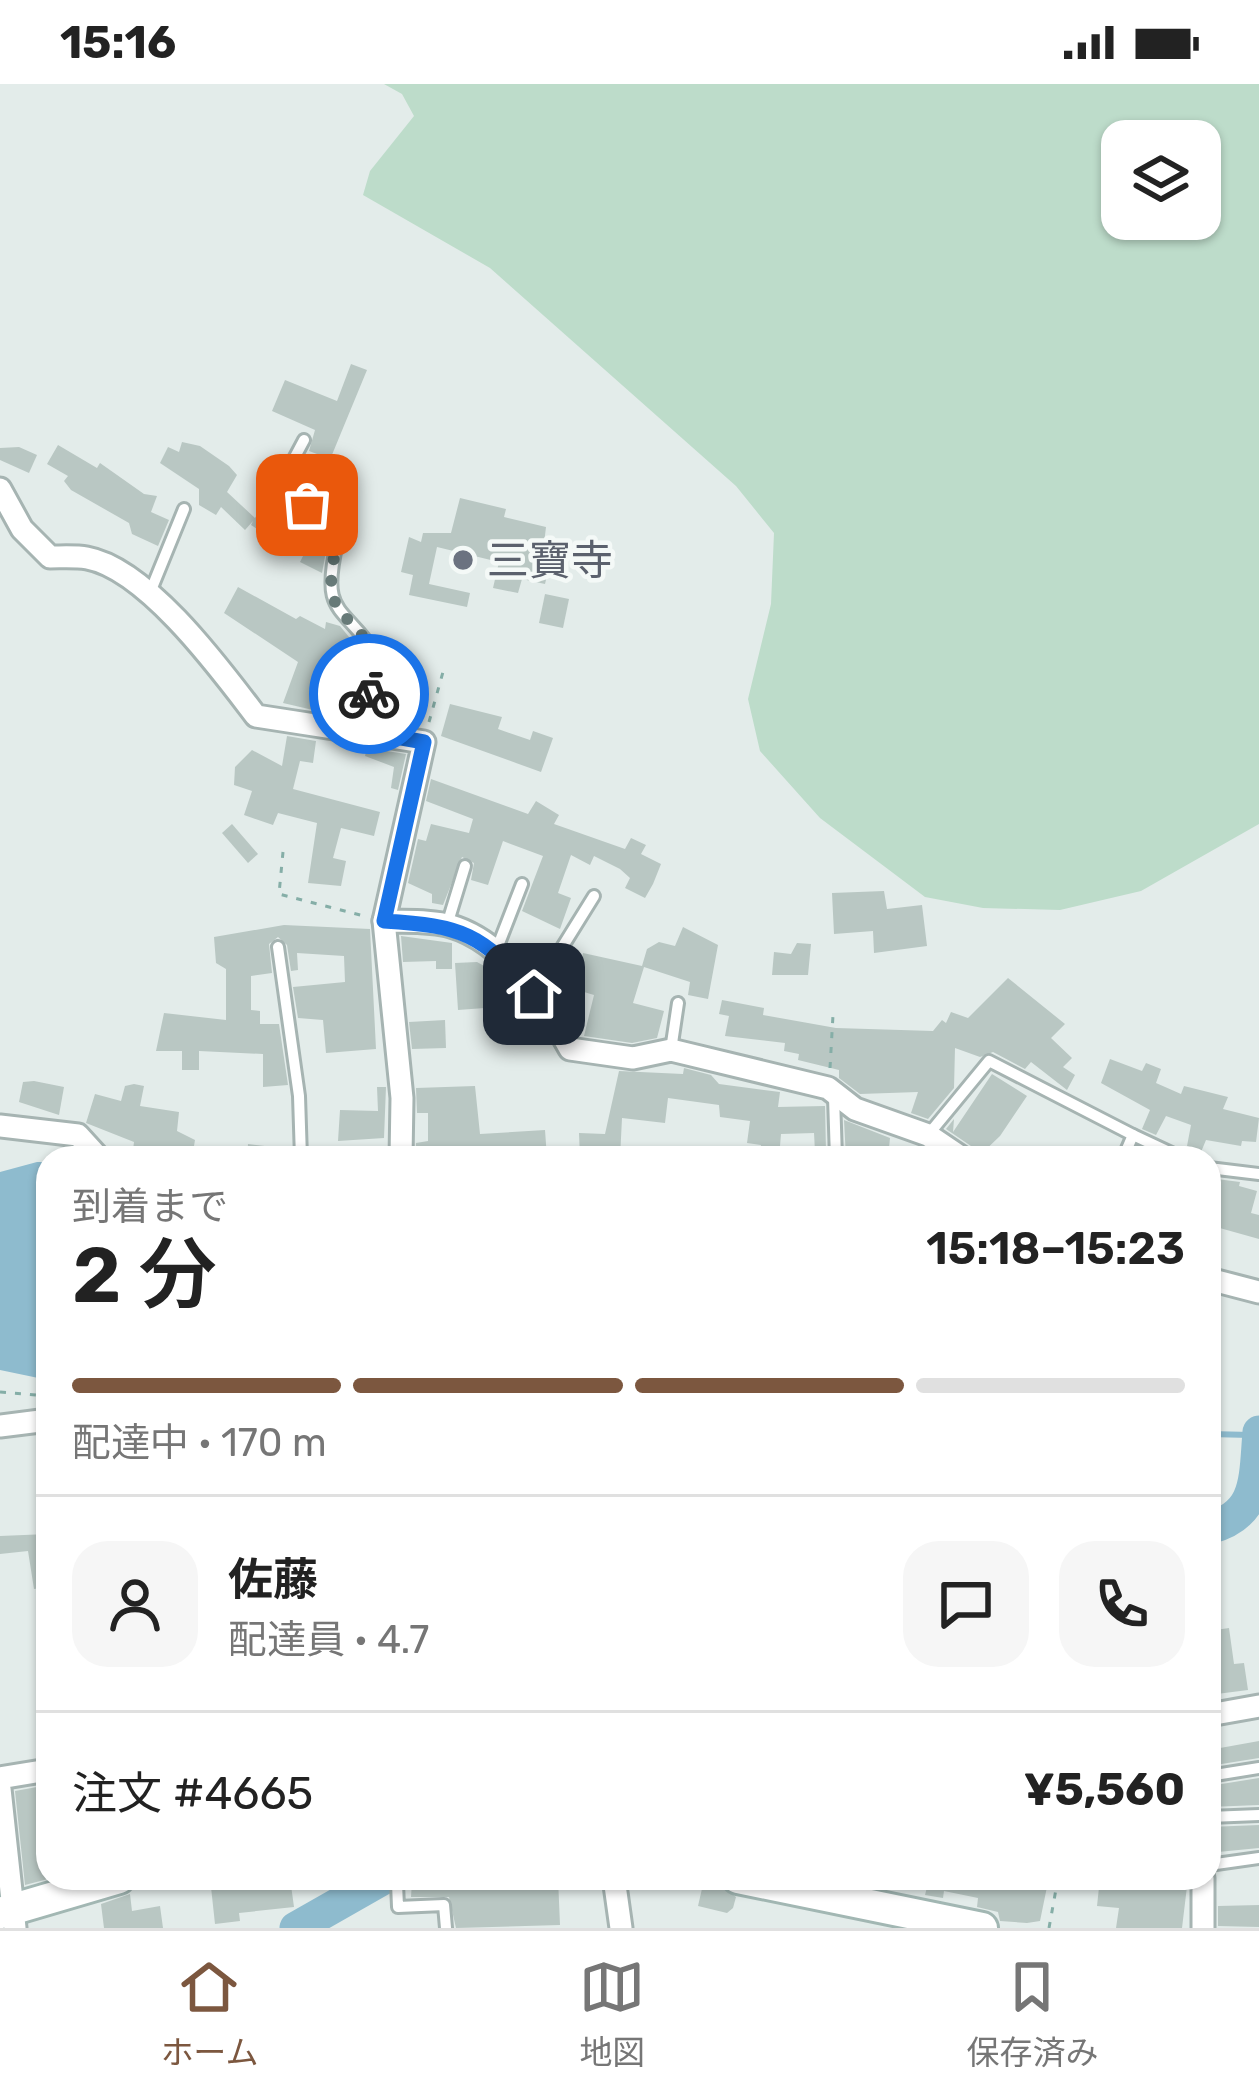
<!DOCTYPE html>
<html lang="ja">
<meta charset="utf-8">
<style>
:root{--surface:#fff;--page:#f6f6f6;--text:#222;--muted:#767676;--line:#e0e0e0;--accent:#7c573f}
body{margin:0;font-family:Rubik,"Noto Sans JP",sans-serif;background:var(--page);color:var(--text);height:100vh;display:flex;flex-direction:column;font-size:45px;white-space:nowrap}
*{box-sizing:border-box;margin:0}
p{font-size:39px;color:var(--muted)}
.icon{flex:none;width:66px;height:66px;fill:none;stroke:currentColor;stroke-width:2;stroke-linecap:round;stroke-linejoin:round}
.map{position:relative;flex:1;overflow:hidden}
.details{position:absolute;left:36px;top:1062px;width:1185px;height:744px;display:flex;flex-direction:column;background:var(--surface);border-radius:36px;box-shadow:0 3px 9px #0004}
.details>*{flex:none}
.fabs{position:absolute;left:1101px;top:36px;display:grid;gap:24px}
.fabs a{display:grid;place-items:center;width:120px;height:120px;border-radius:24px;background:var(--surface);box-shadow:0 3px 9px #0004;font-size:60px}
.pin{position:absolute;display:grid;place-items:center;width:102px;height:102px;color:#fff;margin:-51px;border-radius:24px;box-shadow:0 6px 18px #0006}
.courier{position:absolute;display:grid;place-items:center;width:120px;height:120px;margin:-60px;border:9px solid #1a73e8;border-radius:50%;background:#fff;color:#222;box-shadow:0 3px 15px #0007}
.overview em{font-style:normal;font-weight:600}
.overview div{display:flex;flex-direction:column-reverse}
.overview{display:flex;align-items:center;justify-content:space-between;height:204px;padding:0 36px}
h1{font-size:78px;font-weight:600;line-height:90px}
.bar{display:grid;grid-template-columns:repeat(4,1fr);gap:18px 12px;align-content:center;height:144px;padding:0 36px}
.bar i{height:15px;border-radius:9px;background:var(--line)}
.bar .on{background:var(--accent)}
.bar p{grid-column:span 4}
.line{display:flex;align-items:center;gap:30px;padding:0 36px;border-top:3px solid var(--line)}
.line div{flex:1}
.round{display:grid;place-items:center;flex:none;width:126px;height:126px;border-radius:36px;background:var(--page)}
.status{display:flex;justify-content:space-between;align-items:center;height:84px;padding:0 60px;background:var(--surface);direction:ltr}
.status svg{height:33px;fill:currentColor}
.dock{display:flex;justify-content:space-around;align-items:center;height:168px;border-top:3px solid var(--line);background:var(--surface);font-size:33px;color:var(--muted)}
.dock a{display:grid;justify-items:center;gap:6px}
.dock .on{color:var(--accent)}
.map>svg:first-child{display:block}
.green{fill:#bddcca;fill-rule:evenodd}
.water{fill:#8ebbce}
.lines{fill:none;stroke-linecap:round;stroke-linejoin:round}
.stream{stroke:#8ebbce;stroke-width:6}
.river{stroke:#8ebbce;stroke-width:33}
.building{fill:#b9c7c3}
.service-casing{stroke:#a6b4b2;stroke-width:16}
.minor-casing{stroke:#a6b4b2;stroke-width:27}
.secondary-casing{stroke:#a2b7b3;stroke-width:36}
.path{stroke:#85aea7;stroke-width:3;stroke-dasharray:6 9;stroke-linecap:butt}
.service{stroke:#fff;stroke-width:10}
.minor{stroke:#fff;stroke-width:21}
.secondary{stroke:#fff;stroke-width:30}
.done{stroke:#677a78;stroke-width:12;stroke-dasharray:0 21.6}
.route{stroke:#1a73e8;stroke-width:15}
.worship-dot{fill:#6b7280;stroke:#f4f9f7;stroke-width:4.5}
.labels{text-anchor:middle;stroke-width:9;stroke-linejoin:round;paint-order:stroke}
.worship-label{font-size:42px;fill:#5b616d;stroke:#f4f9f7;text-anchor:start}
</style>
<div class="status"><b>15:16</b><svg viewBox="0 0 49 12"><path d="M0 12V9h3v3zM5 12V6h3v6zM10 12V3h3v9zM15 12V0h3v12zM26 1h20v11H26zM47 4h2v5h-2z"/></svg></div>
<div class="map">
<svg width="1259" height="1844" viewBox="0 0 1259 1844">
<rect width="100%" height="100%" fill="#e3ecea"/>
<!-- green -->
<path class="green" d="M384,0H1259V740L1141,807L1060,826L983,824L925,813L820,734L760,667L748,615L771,520L774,449L736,402L490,184L363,111L370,87L414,32L402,10ZM1122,57H1200V135H1122Z"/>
<!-- water -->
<polygon class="water" points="37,1078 48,1078 48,1296 0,1286 0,1088"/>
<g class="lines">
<!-- stream -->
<polyline class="stream" points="1209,1350 1251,1351"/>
<!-- river -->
<g class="river">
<path d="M1209,1444C1259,1431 1255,1395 1259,1348"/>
<polyline points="296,1844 384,1794"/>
</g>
</g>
<!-- building -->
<g class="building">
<polygon points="351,280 367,286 322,395 309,390 317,370 309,367 315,346 272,327 285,296 337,317"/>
<polygon points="182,358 200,362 229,382 237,391 227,408 255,434 271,409 300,428 327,462 322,489 300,478 305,468 280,460 251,441 253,437 245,446 221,423 216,431 199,421 199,405 160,379 168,363 179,368"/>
<polygon points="58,361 97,384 100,379 144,410 157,412 151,428 169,436 158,462 132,450 129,439 71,406 64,397 68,392 47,380"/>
<polygon points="19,363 37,371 29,389 0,376 0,364"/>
<polygon points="460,414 506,425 504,433 546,443 543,468 552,471 545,500 522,495 518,509 493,504 499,478 437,463 429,500 470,509 467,523 409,511 413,491 401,488 409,453 421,458 423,449 451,449"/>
<polygon points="238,503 296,535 300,532 325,545 326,538 340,542 367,575 356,613 322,605 313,626 283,619 298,578 224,529"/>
<polygon points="545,510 569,515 563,544 539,539"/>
<polygon points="450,620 502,633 498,645 530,656 533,647 553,654 541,688 441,652"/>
<polygon points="287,652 316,657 313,679 300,677 293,705 380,728 374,752 341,744 333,774 346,777 341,802 308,799 317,739 278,729 273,741 244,731 252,707 234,701 235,683 252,666 282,682"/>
<polygon points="367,664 406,670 398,706 391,704 394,683 365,672"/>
<polygon points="431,695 528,730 536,717 559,731 554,740 625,765 631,754 646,761 641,770 661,780 653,800 645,814 625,804 630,794 620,785 594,772 590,781 571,771 558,809 571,814 560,845 522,827 543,772 503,757 488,801 471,796 474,779 462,773 443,821 432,819 432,810 408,799 418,755 426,757 431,740 469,749 473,735 426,717"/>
<polygon points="232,740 258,770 248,779 222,749"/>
<polygon points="884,807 887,825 922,821 927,862 874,869 873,847 834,850 832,809"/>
<polygon points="284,841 370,845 376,965 326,969 323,936 298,934 293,903 345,898 344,872 297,869 298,886 291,887 287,861 278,853 269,860 272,889 251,892 251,926 260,927 260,940 279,940 288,1001 263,1003 263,970 199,967 199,986 182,986 182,967 156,967 164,929 226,936 226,885 216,879 214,853"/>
<polygon points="683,843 718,861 708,915 688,911 690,898 644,883 633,919 664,927 657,954 632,959 584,952 594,911 574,905 583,869 642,882 647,865 659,858 675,862"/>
<polygon points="401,852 452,859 452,885 436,885 436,877 403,878"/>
<polygon points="797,859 811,860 808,891 772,891 774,868 791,870"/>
<polygon points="477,878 486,883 486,898 498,897 499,911 516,910 521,916 522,945 499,946 498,923 458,926 455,879"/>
<polygon points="1008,894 1065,940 1051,954 1072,974 1063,983 1075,991 1067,1006 1031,978 1025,985 993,968 980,973 955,964 954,1004 928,1035 911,1029 918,1008 860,1010 839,994 839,986 798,976 799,970 784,967 785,959 725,952 729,932 719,930 722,916 764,924 763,931 836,944 933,947 942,936 946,939 951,928 968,934"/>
<polygon points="445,936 446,964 412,965 409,938"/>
<polygon points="1110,975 1142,987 1146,979 1161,985 1156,999 1181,1010 1184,1002 1228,1013 1223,1025 1259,1034 1256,1058 1242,1057 1241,1062 1206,1056 1201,1068 1187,1062 1191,1041 1166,1032 1156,1051 1142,1045 1150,1026 1101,999"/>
<polygon points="684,984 711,991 719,1000 780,1008 778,1023 825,1022 826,1068 815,1068 814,1049 781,1050 779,1074 759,1074 761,1061 747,1059 750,1037 720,1033 719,1021 668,1014 665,1039 622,1034 620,1074 580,1074 579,1049 605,1050 619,987 683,990"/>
<polygon points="992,990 1027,1012 1000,1052 977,1074 971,1062 946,1045 954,1035 953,1048"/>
<polygon points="34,997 64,1003 59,1031 19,1018 23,998"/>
<polygon points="134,1000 144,1002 140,1022 179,1028 177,1047 195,1056 192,1074 132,1074 134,1058 86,1039 95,1010 121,1017 125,1002"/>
<polygon points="475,1002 480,1050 545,1046 547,1074 416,1074 416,1059 428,1057 428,1029 417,1029 416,1004"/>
<polygon points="377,1003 386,1003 384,1054 338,1057 340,1026 378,1027"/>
<polygon points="844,1036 890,1054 889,1064 857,1064 858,1074 846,1074"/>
<polygon points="248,1060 290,1065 290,1074 247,1074"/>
<polygon points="1209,1094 1240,1098 1239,1102 1257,1107 1251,1129 1259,1131 1259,1155 1209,1141"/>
<polygon points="48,1450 48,1503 34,1505 28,1467 0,1470 0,1452"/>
<polygon points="1229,1544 1234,1580 1244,1579 1248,1606 1209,1611 1209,1547"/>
<polygon points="1259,1657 1259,1674 1209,1682 1209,1666"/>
<polygon points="1259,1694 1259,1721 1209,1723 1209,1702"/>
<polygon points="48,1701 48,1795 25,1801 15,1707"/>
<polygon points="1259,1741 1259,1764 1218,1768 1217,1758 1209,1759 1209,1743"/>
<polygon points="210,1794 290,1794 294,1823 239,1829 240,1837 215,1840"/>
<polygon points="419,1794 558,1794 560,1841 456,1844 449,1813 411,1813 412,1797"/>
<polygon points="914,1794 1047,1794 1048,1798 1040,1837 1027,1839 1000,1837 998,1828 977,1823 978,1814 944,1807 943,1814 925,1811 927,1803 913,1801"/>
<polygon points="1100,1794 1188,1794 1182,1844 1116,1844 1119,1824 1097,1822"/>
<polygon points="704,1796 719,1800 736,1813 733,1824 727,1829 698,1822"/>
<polygon points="130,1810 132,1827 160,1822 163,1844 104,1844 101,1820"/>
<polygon points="1259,1821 1259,1843 1218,1842 1218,1822"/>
</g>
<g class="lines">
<!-- service casing -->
<g class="service-casing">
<g id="service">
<path d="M304,356L280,401L307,421L337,459C320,533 343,519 378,573L357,646"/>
<polyline points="149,511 184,425"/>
<polyline points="447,841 465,782"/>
<polyline points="278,863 299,1012 301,1074"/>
<polyline points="496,867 522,800"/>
<polyline points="535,907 594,812"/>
<polyline points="671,966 678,919"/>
<polyline points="834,1013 836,1074"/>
<polyline points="928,1051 989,977 1133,1051"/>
<polyline points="1123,1074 1133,1051 1182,1074"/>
<polyline points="1209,1084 1259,1090"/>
<polyline points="1209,1456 1212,1455"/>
<polyline points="1209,1692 1259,1684"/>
<polyline points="1209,1733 1259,1731"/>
<polyline points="1209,1781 1259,1774"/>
<polyline points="402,1794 397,1799 398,1823 444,1821 446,1844"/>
</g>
</g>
<!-- minor casing -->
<g class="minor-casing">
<g id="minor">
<path d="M0,405L22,445L50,473C62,473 75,472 87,474C147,485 221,586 256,632L424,658L384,837L402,1014L401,1074"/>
<path d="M384,837C405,838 431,836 451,842C505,858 544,918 570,965L633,974L671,966L828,1004L855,1025L928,1051L962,1074"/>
<polyline points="0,1042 78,1051 99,1074"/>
<polyline points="1209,1195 1259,1208"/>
<polyline points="0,1342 48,1336"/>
<polyline points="1209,1631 1259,1622"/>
<polyline points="0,1694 48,1686"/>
<polyline points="0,1705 15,1844"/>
<polyline points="614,1794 621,1844"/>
<polyline points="1203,1794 1203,1844"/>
</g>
</g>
<!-- secondary casing -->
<g class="secondary-casing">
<g id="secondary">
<polyline points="738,1794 982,1844"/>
<polyline points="0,1829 119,1794"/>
</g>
</g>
<!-- path -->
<g class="path">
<polyline points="429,638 443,588"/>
<polyline points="283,768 279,810 364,832"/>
<polyline points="830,984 833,931"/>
<polyline points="0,1308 48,1312"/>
<polyline points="1049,1844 1058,1794"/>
</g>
<!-- service -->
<use href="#service" class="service"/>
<!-- minor -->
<use href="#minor" class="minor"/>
<!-- secondary -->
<use href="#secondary" class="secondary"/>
</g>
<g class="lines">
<!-- done -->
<path class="done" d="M307,421L337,459C320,533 343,519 378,573L369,610"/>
<!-- route -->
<path class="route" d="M369,610L357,646L424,658L384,837C463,842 481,849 534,910"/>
</g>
<!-- markers -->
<circle class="worship-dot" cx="463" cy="476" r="12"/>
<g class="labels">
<!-- worship labels -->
<g class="worship-label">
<text x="487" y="491">三寶寺</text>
</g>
</g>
</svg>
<div class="fabs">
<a><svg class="icon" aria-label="layers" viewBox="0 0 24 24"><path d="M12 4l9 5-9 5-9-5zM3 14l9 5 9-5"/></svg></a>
</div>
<div class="pin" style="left:307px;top:421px;background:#ea580c"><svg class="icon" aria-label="bag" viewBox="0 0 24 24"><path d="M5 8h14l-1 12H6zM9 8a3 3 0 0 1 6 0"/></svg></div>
<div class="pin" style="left:534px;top:910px;background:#1f2937"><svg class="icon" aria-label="home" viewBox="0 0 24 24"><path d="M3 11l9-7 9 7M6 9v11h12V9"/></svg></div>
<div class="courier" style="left:369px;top:610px"><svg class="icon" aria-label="bike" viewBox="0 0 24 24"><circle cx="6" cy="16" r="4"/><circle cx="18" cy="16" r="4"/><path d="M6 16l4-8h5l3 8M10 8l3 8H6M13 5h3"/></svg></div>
<section class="details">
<div class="overview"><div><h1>2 分</h1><p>到着まで</p></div><em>15:18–15:23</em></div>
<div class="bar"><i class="on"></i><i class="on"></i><i class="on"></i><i></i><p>配達中 · 170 m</p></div>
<div class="line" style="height:216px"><a class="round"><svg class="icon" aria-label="person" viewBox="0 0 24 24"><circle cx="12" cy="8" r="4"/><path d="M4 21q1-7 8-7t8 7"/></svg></a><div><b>佐藤</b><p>配達員 · 4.7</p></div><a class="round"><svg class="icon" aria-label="chat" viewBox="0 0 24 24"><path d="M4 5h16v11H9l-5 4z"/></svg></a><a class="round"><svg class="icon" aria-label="phone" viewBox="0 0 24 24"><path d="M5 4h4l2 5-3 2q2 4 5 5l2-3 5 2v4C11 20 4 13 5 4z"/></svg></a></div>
<div class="line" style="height:156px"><div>注文 #4665</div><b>¥5,560</b></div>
</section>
</div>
<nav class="dock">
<a class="on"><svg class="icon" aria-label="home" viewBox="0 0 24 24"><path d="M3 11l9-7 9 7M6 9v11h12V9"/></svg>ホーム</a>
<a><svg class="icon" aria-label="map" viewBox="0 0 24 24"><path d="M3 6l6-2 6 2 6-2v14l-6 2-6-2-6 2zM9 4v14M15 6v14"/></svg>地図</a>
<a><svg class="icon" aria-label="saved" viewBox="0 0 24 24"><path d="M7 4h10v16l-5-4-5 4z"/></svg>保存済み</a>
</nav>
